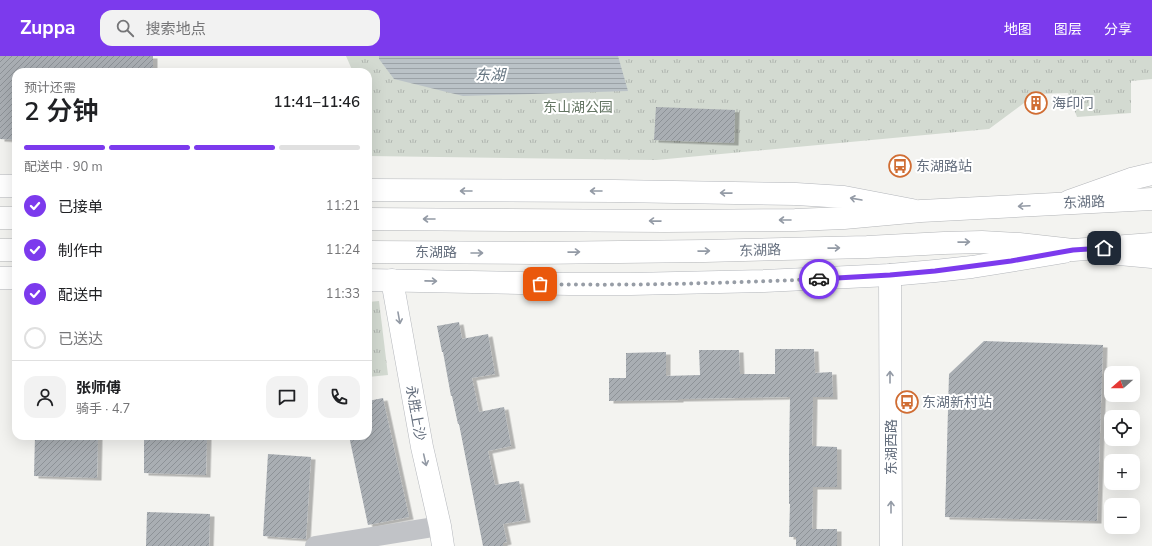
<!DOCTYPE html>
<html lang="zh">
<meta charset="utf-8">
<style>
:root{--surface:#fff;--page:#f2f2f2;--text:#202124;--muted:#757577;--line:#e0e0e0;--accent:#7c3aed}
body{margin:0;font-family:"Nunito Sans","Noto Sans SC",sans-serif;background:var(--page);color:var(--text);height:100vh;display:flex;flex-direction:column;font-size:15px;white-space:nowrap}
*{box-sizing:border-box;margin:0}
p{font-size:13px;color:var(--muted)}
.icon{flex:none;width:22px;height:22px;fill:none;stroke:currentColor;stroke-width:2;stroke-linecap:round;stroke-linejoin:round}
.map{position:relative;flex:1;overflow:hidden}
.details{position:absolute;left:12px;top:12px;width:360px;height:372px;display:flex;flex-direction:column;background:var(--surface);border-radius:12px;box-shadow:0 4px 16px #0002}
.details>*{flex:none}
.needle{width:26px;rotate:250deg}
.tools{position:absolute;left:1104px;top:310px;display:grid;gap:8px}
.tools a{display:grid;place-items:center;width:36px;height:36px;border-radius:8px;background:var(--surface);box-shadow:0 4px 16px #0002;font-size:20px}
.pin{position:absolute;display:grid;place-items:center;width:34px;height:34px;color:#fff;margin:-17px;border-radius:8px;box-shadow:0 2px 6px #0006}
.courier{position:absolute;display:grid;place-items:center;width:40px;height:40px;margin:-20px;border:3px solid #7c3aed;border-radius:50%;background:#fff;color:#222;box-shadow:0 1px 5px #0007}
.summary em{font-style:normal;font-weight:600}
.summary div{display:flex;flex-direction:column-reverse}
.summary{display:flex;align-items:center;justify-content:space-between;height:68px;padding:0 12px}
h1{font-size:26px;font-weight:600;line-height:30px}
.bar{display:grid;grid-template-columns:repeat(4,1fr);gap:6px 4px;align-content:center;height:48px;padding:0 12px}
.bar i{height:5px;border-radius:3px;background:var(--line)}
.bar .selected{background:var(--accent)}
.bar p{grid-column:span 4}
.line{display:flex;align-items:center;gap:10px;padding:0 12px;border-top:1px solid var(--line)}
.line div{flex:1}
.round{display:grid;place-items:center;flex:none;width:42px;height:42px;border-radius:12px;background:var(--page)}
ol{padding:0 12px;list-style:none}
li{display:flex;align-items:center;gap:12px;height:44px}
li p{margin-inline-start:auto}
li .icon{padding:4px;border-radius:50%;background:var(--accent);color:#fff;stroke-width:4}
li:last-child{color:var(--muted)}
li i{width:22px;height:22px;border:2px solid var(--line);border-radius:50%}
header{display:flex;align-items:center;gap:24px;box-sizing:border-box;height:56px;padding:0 20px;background:var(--accent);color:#fff}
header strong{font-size:19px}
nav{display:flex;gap:22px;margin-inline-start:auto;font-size:14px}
.search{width:280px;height:36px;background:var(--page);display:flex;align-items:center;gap:10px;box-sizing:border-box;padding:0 14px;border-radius:12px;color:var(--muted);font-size:15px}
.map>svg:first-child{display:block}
.grass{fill:url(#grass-tufts)}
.water{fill:url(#water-rules)}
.building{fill:url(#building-hatch);filter:url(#shadow)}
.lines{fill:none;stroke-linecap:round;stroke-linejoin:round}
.secondary-casing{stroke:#b3b6bb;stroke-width:23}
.primary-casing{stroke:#b4b6ba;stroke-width:23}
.highway-casing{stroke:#b3b5b8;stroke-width:23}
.street{stroke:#c1c3c7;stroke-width:20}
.secondary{stroke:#fff;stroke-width:22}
.primary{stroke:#fff;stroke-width:22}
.highway{stroke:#fff;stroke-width:22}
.oneway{stroke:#939aa5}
.done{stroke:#979da6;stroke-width:4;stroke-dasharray:0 7.2}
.route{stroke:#7c3aed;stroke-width:5}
.labels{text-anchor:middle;stroke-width:4;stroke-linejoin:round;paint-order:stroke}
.poi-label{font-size:14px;fill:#656f7e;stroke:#fff;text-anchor:start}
.park-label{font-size:14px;fill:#647563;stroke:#fff}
.street-label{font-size:14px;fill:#656f7e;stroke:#fff}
.water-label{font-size:15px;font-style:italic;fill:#667682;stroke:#fff}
</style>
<header>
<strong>Zuppa</strong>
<div class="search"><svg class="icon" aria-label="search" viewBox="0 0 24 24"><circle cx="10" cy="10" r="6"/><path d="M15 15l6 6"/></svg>搜索地点</div>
<nav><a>地图</a><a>图层</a><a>分享</a></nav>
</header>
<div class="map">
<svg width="1152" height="490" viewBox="0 0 1152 490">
<defs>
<pattern id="grass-tufts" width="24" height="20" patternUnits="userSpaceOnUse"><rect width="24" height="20" fill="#d3dad1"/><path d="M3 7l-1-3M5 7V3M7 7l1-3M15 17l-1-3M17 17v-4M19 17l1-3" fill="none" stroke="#afb5af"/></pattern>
<pattern id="water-rules" width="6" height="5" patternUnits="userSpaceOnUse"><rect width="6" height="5" fill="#bac2c7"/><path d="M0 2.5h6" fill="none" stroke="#9ba2a7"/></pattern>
<pattern id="building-hatch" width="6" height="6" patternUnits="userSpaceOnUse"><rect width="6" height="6" fill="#a9aeb3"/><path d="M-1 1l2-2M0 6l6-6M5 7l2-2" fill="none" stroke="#8d9297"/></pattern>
<filter id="shadow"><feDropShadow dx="4.5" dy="2.5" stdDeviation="0" flood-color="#0004"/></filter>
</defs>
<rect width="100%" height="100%" fill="#f3f3f0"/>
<!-- grass -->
<g class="grass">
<polygon points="346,0 1152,0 1152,23 1131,25 1131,57 1077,61 1068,37 1036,38 989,73 656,104 368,100 368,16 353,16"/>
<polygon points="379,245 388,319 368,321 368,246"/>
</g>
<!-- water -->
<polygon class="water" points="379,0 618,0 628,35 463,40 394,23 379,3"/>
<!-- building -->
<g class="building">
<polygon points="0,0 153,0 153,16 16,16 16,84 0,83"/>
<polygon points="656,51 735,54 734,87 654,84"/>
<polygon points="459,266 462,283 488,278 495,318 472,322 479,356 504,351 511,390 488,395 495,429 519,425 526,464 503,468 507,486 503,487 503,490 483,490 459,368 458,368 452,340 451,340 443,296 442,296 437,270"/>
<polygon points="984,285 1103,289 1097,465 945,461 949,318"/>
<polygon points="775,293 814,293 815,317 832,316 833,341 813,341 812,390 837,391 837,431 813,431 812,473 837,473 837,490 796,490 796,481 789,481 790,448 789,448 789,398 790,341 679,343 679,344 609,345 609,322 626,322 626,297 666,296 666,320 700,319 699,294 739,294 740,318 775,318"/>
<polygon points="383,342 409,461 368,469 349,380 368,380 368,345"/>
<polygon points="35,380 98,380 97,422 34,420"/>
<polygon points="144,380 207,380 206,419 144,417"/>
<polygon points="268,398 311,401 306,483 263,480"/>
<polygon points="147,456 210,458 209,490 146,490"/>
</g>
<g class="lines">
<!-- secondary casing -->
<g class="secondary-casing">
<g id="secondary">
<polyline points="0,130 16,130"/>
<polyline points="368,134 615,135 796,138 844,141 912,154"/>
<polyline points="890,219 891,490"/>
<polyline points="0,222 16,222"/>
<polyline points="368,224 569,228 631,228 764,225 890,219 935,215 972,211 1064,196"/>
<polyline points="392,224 422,391 440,470 443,490"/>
</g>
</g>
<!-- primary casing -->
<g class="primary-casing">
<g id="primary">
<polyline points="1069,145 1131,123 1152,118"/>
<polyline points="1108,197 1152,201"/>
</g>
</g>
<!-- highway casing -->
<g class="highway-casing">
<g id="highway">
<polyline points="0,162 16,162"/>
<polyline points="368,163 665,165 795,164 844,162 921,155 1152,143"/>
<polyline points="0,194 16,194"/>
<polyline points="368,196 535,197 705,195 867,191 944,187 982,186 1019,188 1073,194 1152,188"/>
</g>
</g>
<!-- street -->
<polyline class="street" points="315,490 440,470"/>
<!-- secondary -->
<use href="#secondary" class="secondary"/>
<!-- primary -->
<use href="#primary" class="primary"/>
<!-- highway -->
<use href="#highway" class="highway"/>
</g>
<!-- one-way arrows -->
<defs><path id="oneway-shaft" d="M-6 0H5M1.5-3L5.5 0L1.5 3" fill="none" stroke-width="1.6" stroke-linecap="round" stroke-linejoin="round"/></defs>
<g class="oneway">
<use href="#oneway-shaft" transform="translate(466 135) rotate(-180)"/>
<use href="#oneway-shaft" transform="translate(596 135) rotate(-180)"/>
<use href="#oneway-shaft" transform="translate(726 137) rotate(-179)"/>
<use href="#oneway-shaft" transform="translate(856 143) rotate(-170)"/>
<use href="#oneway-shaft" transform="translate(1024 150) rotate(177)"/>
<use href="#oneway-shaft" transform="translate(429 163) rotate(-180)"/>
<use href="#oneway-shaft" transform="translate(785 164) rotate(-180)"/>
<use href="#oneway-shaft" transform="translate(655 165) rotate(-179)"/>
<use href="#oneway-shaft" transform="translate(964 186) rotate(-1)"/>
<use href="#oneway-shaft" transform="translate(834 192) rotate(-1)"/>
<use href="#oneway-shaft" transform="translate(704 195) rotate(-1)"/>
<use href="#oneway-shaft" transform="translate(574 196) rotate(-1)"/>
<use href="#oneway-shaft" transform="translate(477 197)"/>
<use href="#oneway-shaft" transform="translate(431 225) rotate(1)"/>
<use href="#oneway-shaft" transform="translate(399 262) rotate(80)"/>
<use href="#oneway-shaft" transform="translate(890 321) rotate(-90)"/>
<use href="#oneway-shaft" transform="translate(425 404) rotate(77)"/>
<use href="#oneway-shaft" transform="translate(891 451) rotate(-90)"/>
</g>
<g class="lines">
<!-- done -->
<path class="done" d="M540,228C632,230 726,227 819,223"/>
<!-- route -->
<polyline class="route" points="819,223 890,219 935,215 1011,205 1073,194 1104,192"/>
</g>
<!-- icons -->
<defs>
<g id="building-ring" transform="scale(1.15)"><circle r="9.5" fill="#fff" stroke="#d06d33" stroke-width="1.5"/><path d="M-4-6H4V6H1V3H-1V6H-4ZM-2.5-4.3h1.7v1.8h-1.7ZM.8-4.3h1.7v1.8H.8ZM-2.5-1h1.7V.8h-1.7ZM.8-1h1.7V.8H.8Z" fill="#d06d33"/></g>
<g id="bus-ring" transform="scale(1.15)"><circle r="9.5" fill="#fff" stroke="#d06d33" stroke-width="1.5"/><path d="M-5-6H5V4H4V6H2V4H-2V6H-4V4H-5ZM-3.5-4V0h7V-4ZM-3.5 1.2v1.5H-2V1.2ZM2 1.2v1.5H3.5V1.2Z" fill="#d06d33"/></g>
</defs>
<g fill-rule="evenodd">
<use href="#building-ring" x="1036" y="47"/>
<use href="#bus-ring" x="900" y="110"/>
<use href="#bus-ring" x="907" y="346"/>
</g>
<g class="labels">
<!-- poi labels -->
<g class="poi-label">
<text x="1052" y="52">海印门</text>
<text x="916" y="115">东湖路站</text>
<text x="922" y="351">东湖新村站</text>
</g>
<!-- park labels -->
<g class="park-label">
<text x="578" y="56">东山湖公园</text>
</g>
<!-- street labels -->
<g class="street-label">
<text transform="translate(1084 146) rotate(-3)" y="5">东湖路</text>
<text transform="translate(760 194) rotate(-2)" y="5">东湖路</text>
<text x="436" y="201">东湖路</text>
<text transform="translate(416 357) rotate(80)" y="5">永胜上沙</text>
<text transform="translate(891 391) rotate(-90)" y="5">东湖西路</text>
</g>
<!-- water labels -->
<g class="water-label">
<text x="490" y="24">东湖</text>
</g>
</g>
</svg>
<div class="tools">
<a><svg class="needle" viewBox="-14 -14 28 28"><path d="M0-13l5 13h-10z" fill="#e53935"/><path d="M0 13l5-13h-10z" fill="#757577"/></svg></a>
<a><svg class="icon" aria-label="locate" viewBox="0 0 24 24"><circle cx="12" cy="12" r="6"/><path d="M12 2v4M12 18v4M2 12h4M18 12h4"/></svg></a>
<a>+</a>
<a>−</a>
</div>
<div class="pin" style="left:540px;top:228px;background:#ea580c"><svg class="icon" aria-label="bag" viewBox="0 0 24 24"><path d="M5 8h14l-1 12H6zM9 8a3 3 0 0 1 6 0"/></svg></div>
<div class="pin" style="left:1104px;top:192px;background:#1f2937"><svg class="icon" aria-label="home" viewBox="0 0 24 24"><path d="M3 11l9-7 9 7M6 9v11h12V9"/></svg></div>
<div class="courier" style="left:819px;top:223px"><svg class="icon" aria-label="car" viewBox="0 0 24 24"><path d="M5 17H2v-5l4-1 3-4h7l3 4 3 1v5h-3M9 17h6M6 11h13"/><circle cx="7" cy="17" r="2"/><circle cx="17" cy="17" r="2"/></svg></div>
<section class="details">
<div class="summary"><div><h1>2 分钟</h1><p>预计还需</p></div><em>11:41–11:46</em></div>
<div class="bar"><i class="selected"></i><i class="selected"></i><i class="selected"></i><i></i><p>配送中 · 90 m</p></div>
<ol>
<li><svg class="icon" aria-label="check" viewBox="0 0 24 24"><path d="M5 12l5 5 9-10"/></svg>已接单<p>11:21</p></li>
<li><svg class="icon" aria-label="check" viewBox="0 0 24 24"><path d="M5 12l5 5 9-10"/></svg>制作中<p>11:24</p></li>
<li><svg class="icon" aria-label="check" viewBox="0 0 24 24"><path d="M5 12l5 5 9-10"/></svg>配送中<p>11:33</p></li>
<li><i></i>已送达</li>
</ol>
<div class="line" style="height:72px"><a class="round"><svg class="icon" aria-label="person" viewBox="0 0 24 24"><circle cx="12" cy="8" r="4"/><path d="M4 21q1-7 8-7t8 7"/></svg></a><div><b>张师傅</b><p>骑手 · 4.7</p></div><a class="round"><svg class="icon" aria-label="chat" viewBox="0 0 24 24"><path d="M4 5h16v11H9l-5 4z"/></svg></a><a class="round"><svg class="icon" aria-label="phone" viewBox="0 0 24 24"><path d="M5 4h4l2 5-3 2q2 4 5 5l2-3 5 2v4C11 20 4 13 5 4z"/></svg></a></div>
</section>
</div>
